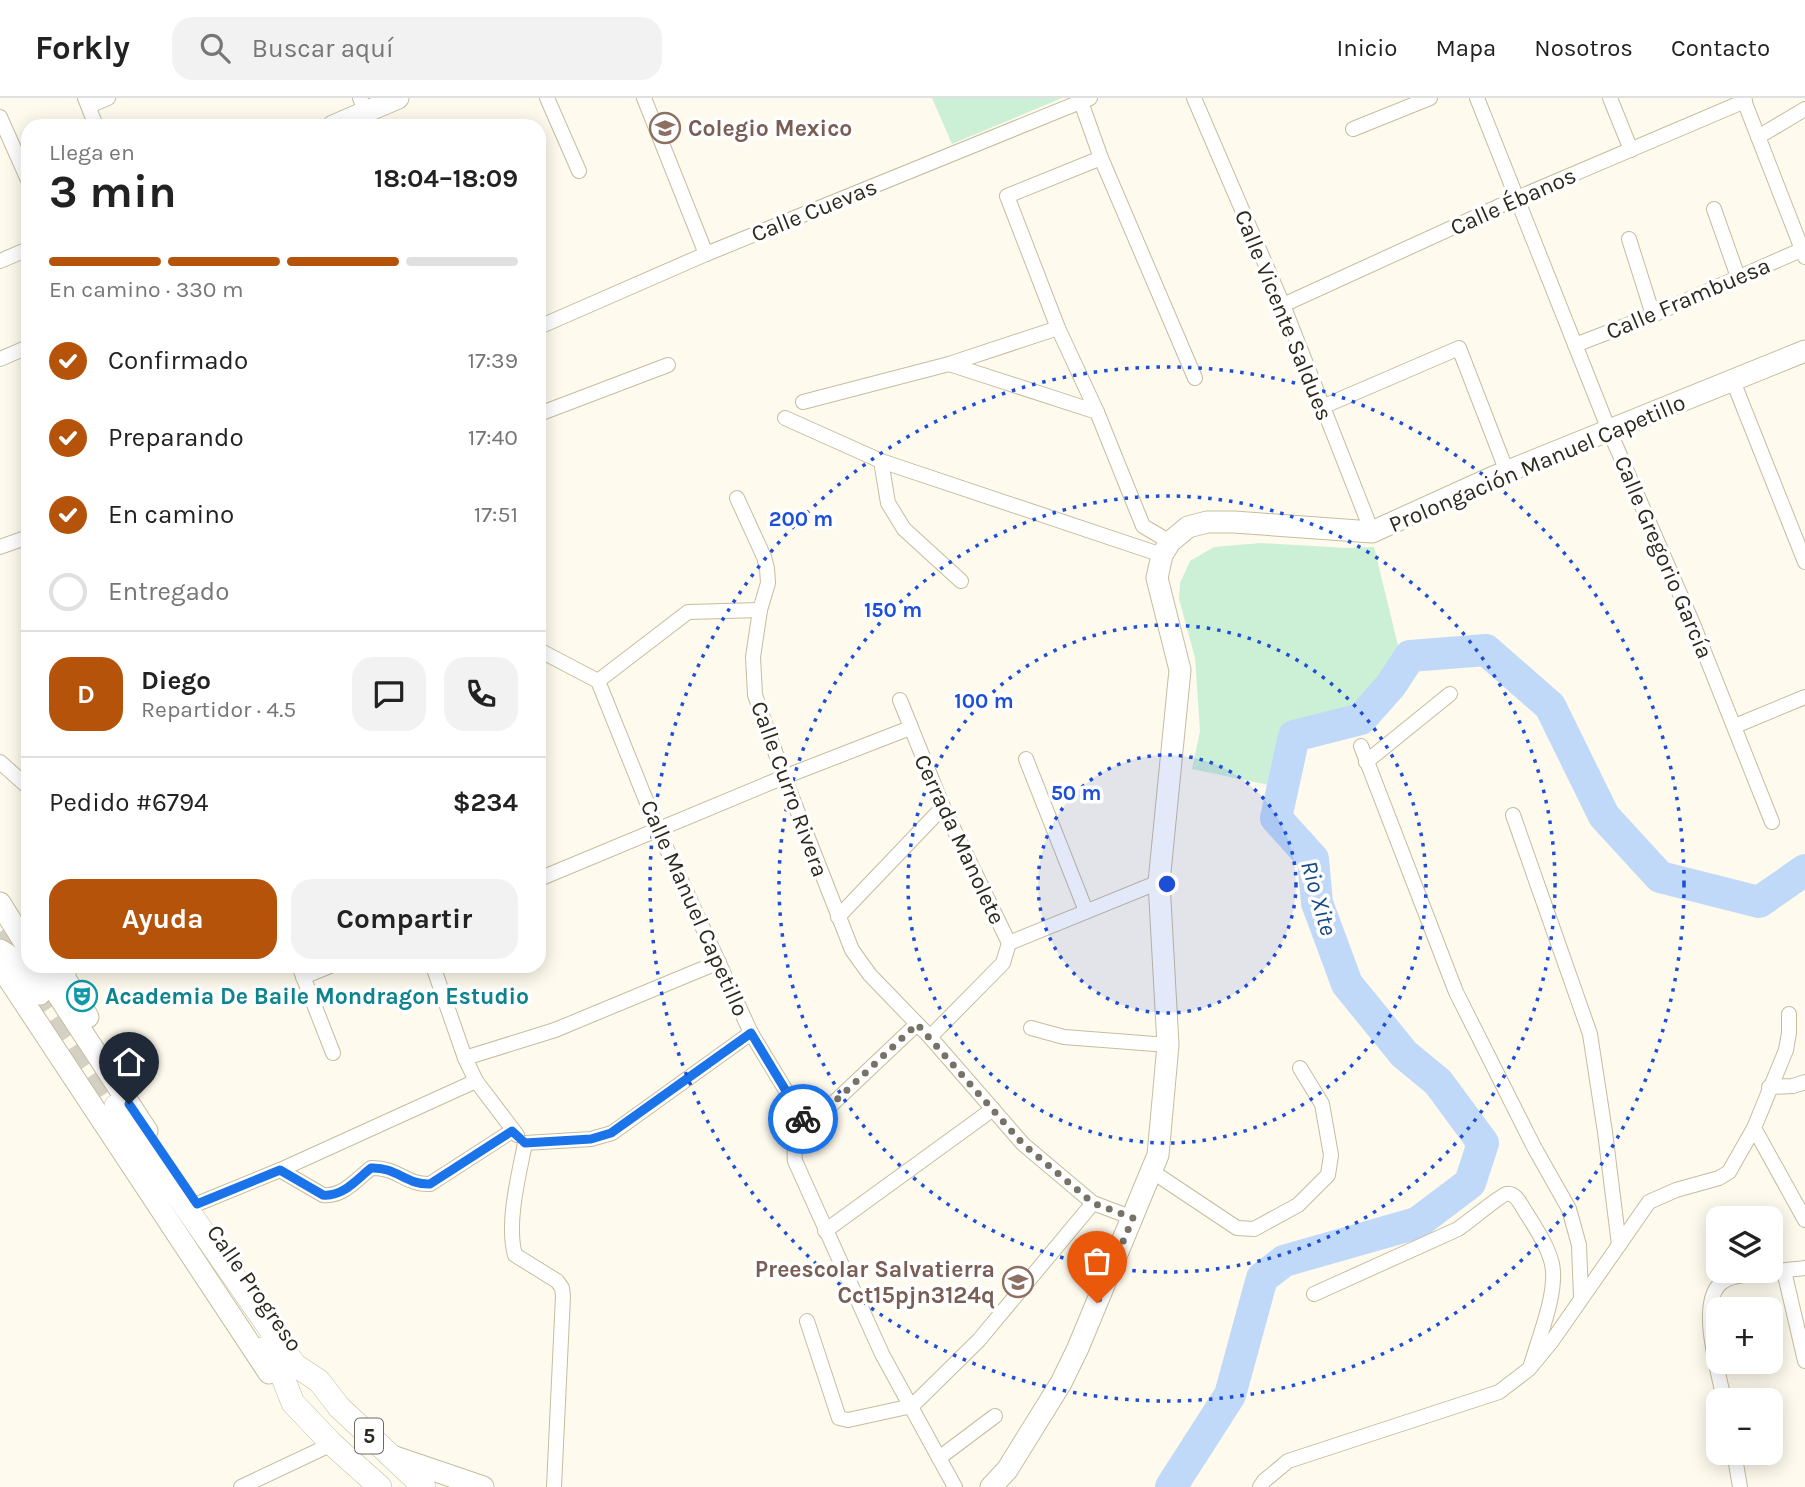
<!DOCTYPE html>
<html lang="es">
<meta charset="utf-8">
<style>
:root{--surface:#fff;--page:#f2f2f2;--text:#222;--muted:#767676;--line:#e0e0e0;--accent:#b45309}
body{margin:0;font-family:Karla,sans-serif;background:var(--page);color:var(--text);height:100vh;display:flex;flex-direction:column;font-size:26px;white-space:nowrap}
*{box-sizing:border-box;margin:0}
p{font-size:23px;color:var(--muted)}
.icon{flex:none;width:38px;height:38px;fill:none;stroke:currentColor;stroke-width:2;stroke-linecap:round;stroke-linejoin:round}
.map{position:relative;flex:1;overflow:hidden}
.details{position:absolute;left:21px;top:21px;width:525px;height:854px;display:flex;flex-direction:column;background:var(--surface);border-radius:21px;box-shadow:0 4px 18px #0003}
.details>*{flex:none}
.controls{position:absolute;left:1706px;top:1108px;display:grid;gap:14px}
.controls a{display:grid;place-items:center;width:77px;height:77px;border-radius:14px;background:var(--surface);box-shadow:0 4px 18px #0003;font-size:35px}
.pin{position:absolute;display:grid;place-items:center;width:60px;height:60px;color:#fff;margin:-72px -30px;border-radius:50% 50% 50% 0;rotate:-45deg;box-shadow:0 0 7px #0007}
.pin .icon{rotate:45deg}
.courier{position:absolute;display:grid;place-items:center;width:70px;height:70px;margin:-35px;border:5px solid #1a73e8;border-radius:50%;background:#fff;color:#222;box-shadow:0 2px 9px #0007}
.overview em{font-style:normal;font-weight:700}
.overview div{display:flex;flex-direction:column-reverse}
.overview{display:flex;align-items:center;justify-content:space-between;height:119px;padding:0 28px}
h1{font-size:46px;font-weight:700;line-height:52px}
.bar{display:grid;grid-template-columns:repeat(4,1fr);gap:10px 7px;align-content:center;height:84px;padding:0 28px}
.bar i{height:9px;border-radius:5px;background:var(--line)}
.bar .on{background:var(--accent)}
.bar p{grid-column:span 4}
.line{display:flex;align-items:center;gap:18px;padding:0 28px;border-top:2px solid var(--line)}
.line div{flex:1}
.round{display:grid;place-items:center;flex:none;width:74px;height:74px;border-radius:21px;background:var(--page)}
ol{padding:0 28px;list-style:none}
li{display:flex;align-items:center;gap:21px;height:77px}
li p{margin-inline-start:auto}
li .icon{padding:7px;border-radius:50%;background:var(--accent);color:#fff;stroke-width:4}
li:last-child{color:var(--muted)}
li i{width:38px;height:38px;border:4px solid var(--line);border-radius:50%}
.primary-button{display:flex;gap:14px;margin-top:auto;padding:14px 28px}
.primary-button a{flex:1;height:80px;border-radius:21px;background:var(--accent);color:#fff;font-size:28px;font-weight:700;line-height:80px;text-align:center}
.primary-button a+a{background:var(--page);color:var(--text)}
header{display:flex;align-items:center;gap:42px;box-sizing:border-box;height:98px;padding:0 35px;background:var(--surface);border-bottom:2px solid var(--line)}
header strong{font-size:33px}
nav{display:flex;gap:38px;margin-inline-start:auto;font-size:24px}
.search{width:490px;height:63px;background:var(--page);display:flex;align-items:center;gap:18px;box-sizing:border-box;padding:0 24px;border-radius:21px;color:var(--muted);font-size:26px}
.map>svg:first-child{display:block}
.green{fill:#ccf0d6}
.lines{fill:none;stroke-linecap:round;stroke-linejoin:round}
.river{stroke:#c1d9f8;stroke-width:32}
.primary-tunnel{stroke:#d4d0c3;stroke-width:23;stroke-dasharray:23 11;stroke-linecap:butt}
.street-casing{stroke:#c6bd9d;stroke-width:16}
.secondary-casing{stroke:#c6bd9d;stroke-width:23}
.primary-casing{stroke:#c6bd9d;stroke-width:24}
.street{stroke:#fff;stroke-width:14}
.secondary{stroke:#fff;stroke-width:21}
.primary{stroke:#fff;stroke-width:23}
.done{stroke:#767366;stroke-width:7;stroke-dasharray:0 12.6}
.route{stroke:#1a73e8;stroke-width:9}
.ring{fill:none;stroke:#1d4ed8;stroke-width:3.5;stroke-dasharray:3.5 7}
.labels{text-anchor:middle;stroke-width:7;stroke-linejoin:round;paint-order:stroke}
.shield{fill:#fff;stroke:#6c6a61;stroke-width:2}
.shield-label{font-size:21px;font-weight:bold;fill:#2d2a1d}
.education-label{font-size:23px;font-weight:bold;fill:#785e54;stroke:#fff;text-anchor:start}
.street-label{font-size:23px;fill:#2d2a1d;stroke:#fff}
.culture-label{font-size:23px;font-weight:bold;fill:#0d838f;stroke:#fff;text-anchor:start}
.water-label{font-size:24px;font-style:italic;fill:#154885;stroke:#fff}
.centre{fill:#1d4ed8;stroke:#fff;stroke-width:3.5}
.ring-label{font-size:21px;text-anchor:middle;font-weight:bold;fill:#1d4ed8;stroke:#fff;stroke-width:7;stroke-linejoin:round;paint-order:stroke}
</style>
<header>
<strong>Forkly</strong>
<div class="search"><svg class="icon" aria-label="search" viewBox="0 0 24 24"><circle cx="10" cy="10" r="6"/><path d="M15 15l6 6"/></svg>Buscar aquí</div>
<nav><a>Inicio</a><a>Mapa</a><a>Nosotros</a><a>Contacto</a></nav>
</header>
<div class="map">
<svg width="1805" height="1389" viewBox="0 0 1805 1389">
<rect width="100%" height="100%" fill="#fefaed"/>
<!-- green -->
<g class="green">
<polygon points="932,0 1062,0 952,46"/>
<polygon points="1261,445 1347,450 1374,449 1402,564 1383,591 1359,618 1291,636 1278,689 1192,671 1200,633 1195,560 1179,501 1180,485 1190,463 1214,449"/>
</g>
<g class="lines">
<!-- river -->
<polyline class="river" points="1171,1389 1230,1297 1262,1180 1284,1163 1417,1125 1470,1085 1483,1045 1438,984 1404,956 1347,886 1317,805 1313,761 1276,720 1294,638 1361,621 1391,587 1410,558 1486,552 1550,608 1604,718 1660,779 1759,804 1805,772"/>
<!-- primary-tunnel -->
<polyline class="primary-tunnel" points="0,834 116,1008"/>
<!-- street casing -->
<g class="street-casing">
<g id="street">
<polyline points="85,0 96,28"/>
<polyline points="360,0 371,28"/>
<polyline points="547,0 579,73"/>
<polyline points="644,0 706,156"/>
<polyline points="1194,0 1283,207 1372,434"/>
<polyline points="1477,0 1609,332 1693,526 1772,724"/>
<polyline points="1610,0 1631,52"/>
<polyline points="1743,0 1805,159"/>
<polyline points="1081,4 1101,60 1195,280"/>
<polyline points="89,8 108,0"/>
<polyline points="0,19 28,82"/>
<polyline points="1353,31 1430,0"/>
<polyline points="1758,39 1805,11"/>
<polyline points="1101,60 1007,98 1058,230 1097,314 1143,428 1170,444"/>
<polyline points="1714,111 1738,179"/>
<polyline points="1629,141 1653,217"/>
<polyline points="0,163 28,151"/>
<polyline points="1283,207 1517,100 1745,3"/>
<polyline points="539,229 706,156 1090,0"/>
<polyline points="1575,247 1653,217 1801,152"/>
<polyline points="0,261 28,249"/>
<polyline points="949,266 1097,314"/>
<polyline points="1733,283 1805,464"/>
<polyline points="803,304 949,266 1058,230"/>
<polyline points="1322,309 1459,250 1507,374"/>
<polyline points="539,316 668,267"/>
<polyline points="785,320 881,363 1162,457"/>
<polyline points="881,363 888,405 904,431 961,483"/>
<polyline points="737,400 764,459 767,470 768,485 760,512 753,559 755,597 784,679 852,852 870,877 930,939 1023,1046 1093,1105 1133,1120"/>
<polyline points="0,449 28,439"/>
<polyline points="539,552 598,583 658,732 751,935 808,1029"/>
<polyline points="598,583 688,514 760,512"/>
<polyline points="900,602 943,709 1009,845"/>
<polyline points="1735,628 1805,599"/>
<polyline points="1361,648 1456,894 1534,1049 1569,1111 1579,1147 1581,1199"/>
<polyline points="1026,661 1086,813"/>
<polyline points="0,664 28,689"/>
<polyline points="1366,664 1450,596"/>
<polyline points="1513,717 1590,936 1605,1034 1619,1147"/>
<polyline points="539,781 784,679 910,630"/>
<polyline points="838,819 943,709"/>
<polyline points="1009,845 1159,784"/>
<polyline points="299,868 333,955"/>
<polyline points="433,868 465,960 476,983 517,1037"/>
<polyline points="303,879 330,868"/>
<path d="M917,926L808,1029C798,1041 793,1047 795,1063L882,1256L955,1389"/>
<polyline points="1031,930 1064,939 1168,947"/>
<polyline points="930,939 1003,865 1009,845"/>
<polyline points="465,960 555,932 719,864"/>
<polyline points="1769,989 1793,988 1805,984"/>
<polyline points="1754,1030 1805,1122"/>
<path d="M525,1045C519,1077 506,1125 515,1157L557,1183L562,1190L563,1198L554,1389"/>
<polyline points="525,1045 591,1041 612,1035 751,935"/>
<path d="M280,1072L323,1097C343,1099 356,1082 371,1070C398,1069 405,1087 430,1086L512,1033"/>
<polyline points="1153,1074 1237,1130 1254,1131 1298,1107 1328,1077 1331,1057 1322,1006 1300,970"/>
<polyline points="197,1106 280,1072 476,983"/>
<polyline points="825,1133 993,1011"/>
<polyline points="1784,1173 1805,1263"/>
<path d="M1314,1196L1458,1131C1467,1125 1501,1097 1506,1096C1516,1094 1521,1107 1525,1113C1535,1129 1548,1148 1552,1166C1558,1194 1539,1239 1531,1267"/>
<polyline points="807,1223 839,1320 848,1322 912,1308 979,1242 1093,1105"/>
<path d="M1724,1302C1719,1274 1695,1200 1724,1183C1738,1174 1786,1173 1805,1170"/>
<polyline points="1734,1354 1740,1389"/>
<polyline points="939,1360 995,1318"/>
<polyline points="241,1389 332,1346"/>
<polyline points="1260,1389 1264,1383 1288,1363 1499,1294 1529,1271 1552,1243 1649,1104 1676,1092 1719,1080 1729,1074 1754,1030 1786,952 1789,935 1789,916"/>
</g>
</g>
<!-- secondary casing -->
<g class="secondary-casing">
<g id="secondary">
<polyline points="333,28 398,0"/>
<polyline points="0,805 28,850"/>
<path d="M0,852C19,862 29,878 40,896"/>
<polyline points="0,868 269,1275"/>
<polyline points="39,868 147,1033"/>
<polyline points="65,868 65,880 88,919"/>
<polyline points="389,1357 483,1389"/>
<polyline points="991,1389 1007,1372 1061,1285 1078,1250 1158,1057 1168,947 1159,784 1180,572 1157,480 1162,457 1170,444 1188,429 1207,424 1234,424 1372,434 1491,380 1805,253"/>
</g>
</g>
<!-- primary casing -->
<g class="primary-casing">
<g id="primary">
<polyline points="116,1008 295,1267 319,1283 339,1309 424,1389"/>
<polyline points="265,1250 279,1270 293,1305 332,1346 380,1389"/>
</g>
</g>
<!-- street -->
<use href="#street" class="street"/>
<!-- secondary -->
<use href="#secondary" class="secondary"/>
<!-- primary -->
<use href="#primary" class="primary"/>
</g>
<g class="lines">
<!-- done -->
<polyline class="done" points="803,1021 808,1029 917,926 1023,1046 1093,1105 1133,1120 1097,1205"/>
<!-- route -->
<path class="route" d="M129,1006L197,1106L280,1072L323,1097C343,1099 356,1082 371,1070C397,1069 406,1087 430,1086L512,1033L525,1045L591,1041L611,1035L751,935L803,1021"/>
</g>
<!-- distance rings -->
<circle cx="1167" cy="786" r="129" fill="#1d4ed8" fill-opacity=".12"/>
<g class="ring">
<circle cx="1167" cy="786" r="129"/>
<circle cx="1167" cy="786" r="259"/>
<circle cx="1167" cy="786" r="388"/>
<circle cx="1167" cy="786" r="517"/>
</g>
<!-- icons -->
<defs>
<g id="school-ring" transform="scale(1.575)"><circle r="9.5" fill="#fff" stroke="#8d6e63" stroke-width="1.5"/><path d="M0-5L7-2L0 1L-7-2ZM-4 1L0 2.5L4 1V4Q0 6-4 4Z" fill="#8d6e63"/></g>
<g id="theatre-ring" transform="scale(1.575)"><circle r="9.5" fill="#fff" stroke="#0f9aa8" stroke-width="1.5"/><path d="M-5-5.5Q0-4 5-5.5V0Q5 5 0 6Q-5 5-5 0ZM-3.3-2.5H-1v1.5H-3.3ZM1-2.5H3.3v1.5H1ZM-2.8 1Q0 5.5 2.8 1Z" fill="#0f9aa8"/></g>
</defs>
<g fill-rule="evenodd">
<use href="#school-ring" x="665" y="30"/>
<use href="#theatre-ring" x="82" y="898"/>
<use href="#school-ring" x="1018" y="1184"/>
</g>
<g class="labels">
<!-- shield labels -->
<rect class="shield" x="355" y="1320.5" width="28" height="35" rx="5"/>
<g class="shield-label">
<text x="369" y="1345">5</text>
</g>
<!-- education labels -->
<g class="education-label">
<text x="688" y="38">Colegio Mexico</text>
<text x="995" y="1179" text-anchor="end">Preescolar Salvatierra<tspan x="995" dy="26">Cct15pjn3124q</tspan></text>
</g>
<!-- street labels -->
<g class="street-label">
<text transform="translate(1513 103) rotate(-24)" y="8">Calle Ébanos</text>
<text transform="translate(814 112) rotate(-22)" y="8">Calle Cuevas</text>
<text transform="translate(1688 200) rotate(-23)" y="8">Calle Frambuesa</text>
<text transform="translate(1284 217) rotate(68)" y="8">Calle Vicente Saldues</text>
<text transform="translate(1537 365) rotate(-23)" y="8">Prolongación Manuel Capetillo</text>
<text transform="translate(1664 459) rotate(67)" y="8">Calle Gregorio García</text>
<text transform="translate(790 691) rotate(70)" y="8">Calle Curro Rivera</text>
<text transform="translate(960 741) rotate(65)" y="8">Cerrada Manolete</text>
<text transform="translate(695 810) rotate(66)" y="8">Calle Manuel Capetillo</text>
<text transform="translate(255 1190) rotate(55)" y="8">Calle Progreso</text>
</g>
<!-- culture labels -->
<g class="culture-label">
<text x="105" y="906">Academia De Baile Mondragon Estudio</text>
</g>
<!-- water labels -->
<g class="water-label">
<text transform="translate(1319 800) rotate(74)" y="8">Rio Xite</text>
</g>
</g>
<circle cx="1167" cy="786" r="10" class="centre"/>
<g class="ring-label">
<text x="801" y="428">200 m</text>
<text x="893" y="519">150 m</text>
<text x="984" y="610">100 m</text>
<text x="1076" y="702">50 m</text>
</g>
</svg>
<div class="controls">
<a><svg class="icon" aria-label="layers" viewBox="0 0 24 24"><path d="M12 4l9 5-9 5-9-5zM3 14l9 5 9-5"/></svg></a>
<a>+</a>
<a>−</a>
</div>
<div class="pin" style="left:1097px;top:1205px;background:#ea580c"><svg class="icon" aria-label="bag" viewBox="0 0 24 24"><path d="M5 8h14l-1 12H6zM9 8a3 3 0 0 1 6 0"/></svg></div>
<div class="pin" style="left:129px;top:1006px;background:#1f2937"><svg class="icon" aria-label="home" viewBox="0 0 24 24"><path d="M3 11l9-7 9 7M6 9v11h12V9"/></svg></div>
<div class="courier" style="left:803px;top:1021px"><svg class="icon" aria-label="bike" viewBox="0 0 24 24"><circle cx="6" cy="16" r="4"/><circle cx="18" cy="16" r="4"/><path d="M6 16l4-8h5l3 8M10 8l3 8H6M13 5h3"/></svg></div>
<section class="details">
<div class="overview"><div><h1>3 min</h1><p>Llega en</p></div><em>18:04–18:09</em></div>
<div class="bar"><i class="on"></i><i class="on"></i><i class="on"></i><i></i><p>En camino · 330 m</p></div>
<ol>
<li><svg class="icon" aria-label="check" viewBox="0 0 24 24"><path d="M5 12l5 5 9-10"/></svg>Confirmado<p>17:39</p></li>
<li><svg class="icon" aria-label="check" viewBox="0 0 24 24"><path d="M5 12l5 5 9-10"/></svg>Preparando<p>17:40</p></li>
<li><svg class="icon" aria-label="check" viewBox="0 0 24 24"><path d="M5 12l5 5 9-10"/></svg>En camino<p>17:51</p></li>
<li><i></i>Entregado</li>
</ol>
<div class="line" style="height:126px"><b class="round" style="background:var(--accent);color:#fff">D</b><div><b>Diego</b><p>Repartidor · 4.5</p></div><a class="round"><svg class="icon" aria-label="chat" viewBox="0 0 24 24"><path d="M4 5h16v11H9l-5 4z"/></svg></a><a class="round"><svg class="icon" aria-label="phone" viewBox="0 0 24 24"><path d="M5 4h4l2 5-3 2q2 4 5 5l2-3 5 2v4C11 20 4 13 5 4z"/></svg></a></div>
<div class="line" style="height:91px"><div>Pedido #6794</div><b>$234</b></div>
<div class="primary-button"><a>Ayuda</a><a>Compartir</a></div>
</section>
</div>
